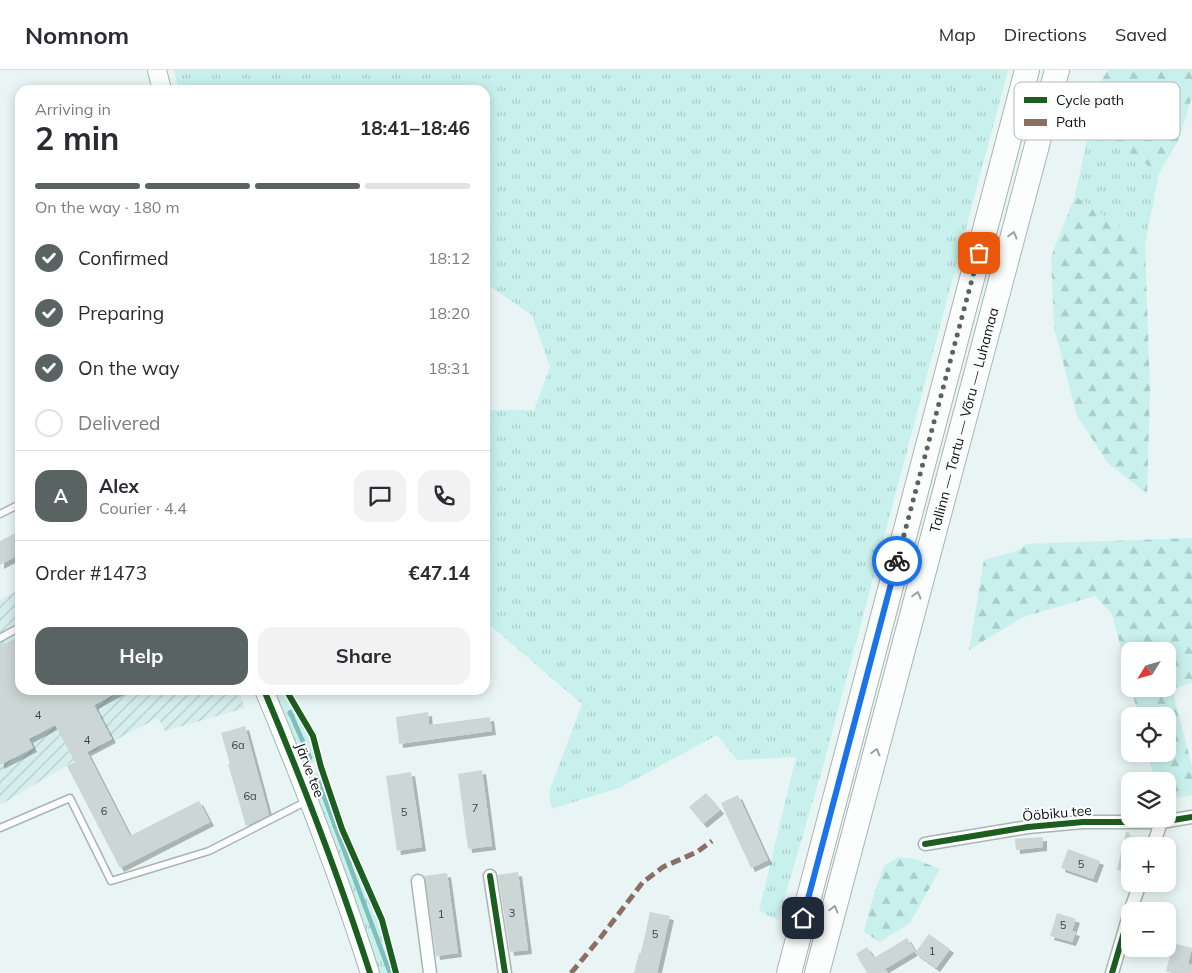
<!DOCTYPE html>
<meta charset="utf-8">
<style>
:root{--surface:#fff;--page:#f2f2f3;--text:#2b2b33;--muted:#7c7c81;--line:#e1e1e2;--accent:#596362}
body{margin:0;font-family:Mulish,sans-serif;background:var(--page);color:var(--text);height:100vh;display:flex;flex-direction:column;font-size:19px;white-space:nowrap}
*{box-sizing:border-box;margin:0}
p{font-size:16px;color:var(--muted)}
.icon{flex:none;width:28px;height:28px;fill:none;stroke:currentColor;stroke-width:2;stroke-linecap:round;stroke-linejoin:round}
.map{position:relative;flex:1;overflow:hidden}
.sheet{position:absolute;left:15px;top:15px;width:475px;height:610px;display:flex;flex-direction:column;background:var(--surface);border-radius:15px;box-shadow:0 2px 12px #0003}
.sheet>*{flex:none}
.needle{width:32px;rotate:233deg}
.buttons{position:absolute;left:1121px;top:572px;display:grid;gap:10px}
.buttons a{display:grid;place-items:center;width:55px;height:55px;border-radius:10px;background:var(--surface);box-shadow:0 2px 12px #0003;font-size:25px}
.pin{position:absolute;display:grid;place-items:center;width:42px;height:42px;color:#fff;margin:-21px;border-radius:10px;box-shadow:0 2px 8px #0006}
.courier{position:absolute;display:grid;place-items:center;width:50px;height:50px;margin:-25px;border:4px solid #1a73e8;border-radius:50%;background:#fff;color:#222;box-shadow:0 1px 6px #0007}
.overview em{font-style:normal;font-weight:700}
.overview div{display:flex;flex-direction:column-reverse}
.overview{display:flex;align-items:center;justify-content:space-between;height:85px;padding:0 20px}
h1{font-size:32px;font-weight:700;line-height:38px}
.bar{display:grid;grid-template-columns:repeat(4,1fr);gap:8px 5px;align-content:center;height:60px;padding:0 20px}
.bar i{height:6px;border-radius:4px;background:var(--line)}
.bar .on{background:var(--accent)}
.bar p{grid-column:span 4}
.line{display:flex;align-items:center;gap:12px;padding:0 20px;border-top:1px solid var(--line)}
.line div{flex:1}
.round{display:grid;place-items:center;flex:none;width:52px;height:52px;border-radius:15px;background:var(--page)}
ol{padding:0 20px;list-style:none}
li{display:flex;align-items:center;gap:15px;height:55px}
li p{margin-inline-start:auto}
li .icon{padding:5px;border-radius:50%;background:var(--accent);color:#fff;stroke-width:4}
li:last-child{color:var(--muted)}
li i{width:28px;height:28px;border:2px solid var(--line);border-radius:50%}
.primary-button{display:flex;gap:10px;margin-top:auto;padding:10px 20px}
.primary-button a{flex:1;height:58px;border-radius:15px;background:var(--accent);color:#fff;font-size:20px;font-weight:700;line-height:58px;text-align:center}
.primary-button a+a{background:var(--page);color:var(--text)}
header{display:flex;align-items:center;gap:30px;box-sizing:border-box;height:70px;padding:0 25px;background:var(--surface);border-bottom:1px solid var(--line)}
header strong{font-size:24px}
nav{display:flex;gap:28px;margin-inline-start:auto;font-size:18px}
.map>svg:first-child{display:block}
.industrial{fill:url(#industrial-furrows)}
.grass{fill:url(#grass-tufts)}
.forest{fill:url(#forest-firs)}
.lines{fill:none;stroke-linecap:round;stroke-linejoin:round}
.stream{stroke:#7dbfbb;stroke-width:4.5}
.building{fill:#cbd6d5;filter:url(#shadow)}
.lane-casing{stroke:#a9b4b3;stroke-width:9}
.street-casing{stroke:#a9b4b3;stroke-width:15}
.secondary-casing{stroke:#a9b4b3;stroke-width:20}
.highway-casing{stroke:#a9b4b3;stroke-width:26}
.lane{stroke:#fcfefd;stroke-width:6}
.street{stroke:#fcfefd;stroke-width:12}
.secondary{stroke:#fcfefd;stroke-width:18}
.highway{stroke:#fcfefd;stroke-width:24}
.quiet{stroke:#8d6e63;stroke-width:5;stroke-dasharray:10 5;stroke-linecap:butt}
.cycleway-casing{stroke:#fff;stroke-width:9}
.cycleway{stroke:#1b5e20;stroke-width:6}
.oneway{stroke:#9ca09f}
.done{stroke:#596362;stroke-width:5;stroke-dasharray:0 9}
.route{stroke:#1a73e8;stroke-width:6}
.labels{text-anchor:middle;stroke-width:4;stroke-linejoin:round;paint-order:stroke}
.number-label{font-size:11px;fill:#3c4444}
.street-label{font-size:14px;fill:#0c1413;stroke:#fff}
.key{fill:#fff;stroke:#b6b8b8;stroke-width:1}
.key-label{font-size:14px;fill:#0c1413}
</style>
<header>
<strong>Nomnom</strong>
<nav><a>Map</a><a>Directions</a><a>Saved</a></nav>
</header>
<div class="map">
<svg width="1192" height="903" viewBox="0 0 1192 903">
<defs>
<pattern id="industrial-furrows" width="10" height="10" patternUnits="userSpaceOnUse" patternTransform="scale(1.25)"><rect width="10" height="10" fill="#d6efed"/><path d="M-1 1l2-2M0 10L10 0M9 11l2-2" fill="none" stroke="#b6ccca"/></pattern>
<pattern id="grass-tufts" width="24" height="20" patternUnits="userSpaceOnUse" patternTransform="scale(1.25)"><rect width="24" height="20" fill="#c8f0ec"/><path d="M3 7l-1-3M5 7V3M7 7l1-3M15 17l-1-3M17 17v-4M19 17l1-3" fill="none" stroke="#abcdca"/></pattern>
<pattern id="forest-firs" width="22" height="20" patternUnits="userSpaceOnUse" patternTransform="scale(1.25)"><rect width="22" height="20" fill="#c8f0ec"/><path d="M5 1l3.5 6h-7zM16 11l3.5 6h-7z" fill="#abcdca"/></pattern>
<filter id="shadow"><feDropShadow dx="4" dy="4" stdDeviation="0" flood-color="#0004"/></filter>
</defs>
<rect width="100%" height="100%" fill="#e8f5f4"/>
<!-- industrial -->
<polygon class="industrial" points="20,519 20,620 238,620 245,638 165,661 158,648 69,694 0,735 0,530"/>
<!-- grass -->
<g class="grass">
<polygon points="174,0 1008,0 824,693 778,850 759,841 796,687 737,690 717,665 621,717 552,739 549,722 582,634 485,551 485,340 534,340 550,297 532,245 485,213 485,20 179,20"/>
<polygon points="1090,56 1159,103 1145,174 1075,126"/>
<polygon points="273,620 283,620 312,669 312,679 317,692 306,694 301,689"/>
<path d="M320,701L330,733L379,853L394,903H380L378,900C358,835 335,773 310,710L313,704Z"/>
</g>
<!-- forest -->
<g class="forest">
<polygon points="1108,0 1192,0 1192,27 1179,69 1159,103 1090,56 1103,8"/>
<polygon points="1075,126 1145,174 1150,322 1147,424 1108,393 1077,346 1054,257 1051,187"/>
<polygon points="1192,468 1192,613 1172,619 1192,696 1192,725 1168,729 1168,711 1155,711 1148,684 1168,684 1168,646 1139,646 1131,619 1168,619 1168,581 1130,581 1130,613 1112,544 1095,526 1023,547 969,580 984,490 1017,481 1026,474"/>
<polygon points="898,787 915,789 940,799 910,853 880,872 864,862 871,834 884,796"/>
</g>
<g class="lines">
<!-- stream -->
<g class="stream">
<polyline points="290,642 310,688"/>
<polyline points="317,708 390,903"/>
</g>
</g>
<!-- building -->
<g class="building">
<polygon points="20,461 20,484 0,495 0,471"/>
<polygon points="20,566 20,620 122,620 94,635 112,669 87,682 130,766 199,731 210,752 120,798 67,696 75,692 55,655 29,669 33,678 0,695 0,576"/>
<polygon points="428,642 429,655 490,647 492,661 399,674 396,647"/>
<polygon points="245,656 269,745 246,756 228,694 230,694 221,663"/>
<polygon points="482,700 492,776 468,779 458,704"/>
<polygon points="411,702 422,777 397,781 386,706"/>
<polygon points="706,723 720,740 703,754 689,737"/>
<polygon points="738,725 768,790 751,798 721,733"/>
<polygon points="1126,762 1130,763 1130,766 1136,767 1134,776 1130,776 1130,792 1127,802 1117,800"/>
<polygon points="1043,767 1043,777 1016,780 1015,769"/>
<polygon points="1068,779 1100,791 1093,809 1061,798"/>
<polygon points="518,802 528,880 510,882 498,805"/>
<polygon points="447,803 458,883 436,886 424,806"/>
<polygon points="650,842 670,846 657,903 634,903 639,883 641,883"/>
<polygon points="1057,843 1076,849 1072,861 1076,862 1072,872 1050,866"/>
<polygon points="929,864 950,879 936,898 915,883"/>
<polygon points="907,868 915,881 885,899 888,903 867,903 856,884 867,877 874,888"/>
<polygon points="1173,873 1192,878 1188,894 1192,895 1192,903 1166,902"/>
</g>
<g class="lines">
<!-- lane casing -->
<g class="lane-casing">
<g id="lane">
<polyline points="0,444 20,434"/>
<polyline points="0,568 20,557"/>
<polyline points="0,758 70,728 111,811 209,781 307,731"/>
</g>
</g>
<!-- street casing -->
<g class="street-casing">
<g id="street">
<polyline points="925,774 1028,757 1083,752 1161,752 1192,747"/>
<polyline points="1153,776 1161,752"/>
<polyline points="490,806 505,903"/>
<polyline points="418,811 430,903"/>
<polyline points="1130,841 1140,814"/>
<polyline points="1112,903 1130,842"/>
</g>
</g>
<!-- secondary casing -->
<g class="secondary-casing">
<g id="secondary">
<polyline points="157,0 162,20"/>
<path d="M264,620C303,713 339,807 370,903"/>
</g>
</g>
<!-- highway casing -->
<g class="highway-casing">
<g id="highway">
<polyline points="789,903 1027,0"/>
<path id="s1" d="M817,903L1057,0"/>
</g>
</g>
<!-- lane -->
<use href="#lane" class="lane"/>
<!-- street -->
<use href="#street" class="street"/>
<!-- secondary -->
<use href="#secondary" class="secondary"/>
<!-- highway -->
<use href="#highway" class="highway"/>
<!-- quiet -->
<polyline class="quiet" points="571,903 601,867 643,812 663,797 697,782 712,771"/>
<!-- cycleway casing -->
<g class="cycleway-casing">
<g id="cycleway">
<path d="M264,620C303,713 339,807 370,903"/>
<polyline points="286,620 313,666 321,697 342,759 382,850 396,903"/>
<polyline points="925,774 1028,757 1083,752 1161,752 1192,747"/>
<polyline points="490,806 505,903"/>
<polyline points="1112,903 1130,842"/>
</g>
</g>
<!-- cycleway -->
<use href="#cycleway" class="cycleway"/>
</g>
<!-- one-way arrows -->
<defs><path id="oneway-chevron" d="M-2-3.5L2.5 0L-2 3.5" fill="none" stroke-width="1.6" stroke-linecap="round" stroke-linejoin="round" transform="scale(1.25)"/></defs>
<g class="oneway">
<use href="#oneway-chevron" transform="translate(1013 165) rotate(-75)"/>
<use href="#oneway-chevron" transform="translate(917 525) rotate(-75)"/>
<use href="#oneway-chevron" transform="translate(876 682) rotate(-75)"/>
<use href="#oneway-chevron" transform="translate(834 839) rotate(-75)"/>
</g>
<g class="lines">
<!-- done -->
<polyline class="done" points="897,491 979,183"/>
<!-- route -->
<polyline class="route" points="803,848 897,491"/>
</g>
<g class="labels">
<!-- number labels -->
<g class="number-label">
<text x="38" y="649">4</text>
<text x="87" y="674">4</text>
<text x="238" y="679">6a</text>
<text x="250" y="730">6a</text>
<text x="475" y="742">7</text>
<text x="104" y="745">6</text>
<text x="404" y="746">5</text>
<text x="1081" y="798">5</text>
<text x="512" y="847">3</text>
<text x="441" y="848">1</text>
<text x="1063" y="859">5</text>
<text x="655" y="868">5</text>
<text x="932" y="885">1</text>
</g>
<!-- street labels -->
<g class="street-label">
<text dy="5" stroke="none"><textPath href="#s1" startOffset="572">Tallinn — Tartu — Võru — Luhamaa</textPath></text>
<text transform="translate(310 700) rotate(69)" y="5">Järve tee</text>
<text transform="translate(1057 743) rotate(-5)" y="5">Ööbiku tee</text>
</g>
</g>
<!-- legend -->
<rect x="1014" y="12" width="166" height="58" rx="8" class="key"/>
<rect x="1024" y="27" width="23" height="6" fill="#1b5e20"/>
<rect x="1024" y="49" width="23" height="7" fill="#8d6e63"/>
<g class="key-label">
<text x="1056" y="35">Cycle path</text>
<text x="1056" y="57">Path</text>
</g>
</svg>
<div class="buttons">
<a><svg class="needle" viewBox="-14 -14 28 28"><path d="M0-13l5 13h-10z" fill="#e53935"/><path d="M0 13l5-13h-10z" fill="#7c7c81"/></svg></a>
<a><svg class="icon" aria-label="locate" viewBox="0 0 24 24"><circle cx="12" cy="12" r="6"/><path d="M12 2v4M12 18v4M2 12h4M18 12h4"/></svg></a>
<a><svg class="icon" aria-label="layers" viewBox="0 0 24 24"><path d="M12 4l9 5-9 5-9-5zM3 14l9 5 9-5"/></svg></a>
<a>+</a>
<a>−</a>
</div>
<div class="pin" style="left:979px;top:183px;background:#ea580c"><svg class="icon" aria-label="bag" viewBox="0 0 24 24"><path d="M5 8h14l-1 12H6zM9 8a3 3 0 0 1 6 0"/></svg></div>
<div class="pin" style="left:803px;top:848px;background:#1f2937"><svg class="icon" aria-label="home" viewBox="0 0 24 24"><path d="M3 11l9-7 9 7M6 9v11h12V9"/></svg></div>
<div class="courier" style="left:897px;top:491px"><svg class="icon" aria-label="bike" viewBox="0 0 24 24"><circle cx="6" cy="16" r="4"/><circle cx="18" cy="16" r="4"/><path d="M6 16l4-8h5l3 8M10 8l3 8H6M13 5h3"/></svg></div>
<section class="sheet">
<div class="overview"><div><h1>2 min</h1><p>Arriving in</p></div><em>18:41–18:46</em></div>
<div class="bar"><i class="on"></i><i class="on"></i><i class="on"></i><i></i><p>On the way · 180 m</p></div>
<ol>
<li><svg class="icon" aria-label="check" viewBox="0 0 24 24"><path d="M5 12l5 5 9-10"/></svg>Confirmed<p>18:12</p></li>
<li><svg class="icon" aria-label="check" viewBox="0 0 24 24"><path d="M5 12l5 5 9-10"/></svg>Preparing<p>18:20</p></li>
<li><svg class="icon" aria-label="check" viewBox="0 0 24 24"><path d="M5 12l5 5 9-10"/></svg>On the way<p>18:31</p></li>
<li><i></i>Delivered</li>
</ol>
<div class="line" style="height:90px"><b class="round" style="background:var(--accent);color:#fff">A</b><div><b>Alex</b><p>Courier · 4.4</p></div><a class="round"><svg class="icon" aria-label="chat" viewBox="0 0 24 24"><path d="M4 5h16v11H9l-5 4z"/></svg></a><a class="round"><svg class="icon" aria-label="phone" viewBox="0 0 24 24"><path d="M5 4h4l2 5-3 2q2 4 5 5l2-3 5 2v4C11 20 4 13 5 4z"/></svg></a></div>
<div class="line" style="height:65px"><div>Order #1473</div><b>€47.14</b></div>
<div class="primary-button"><a>Help</a><a>Share</a></div>
</section>
</div>
